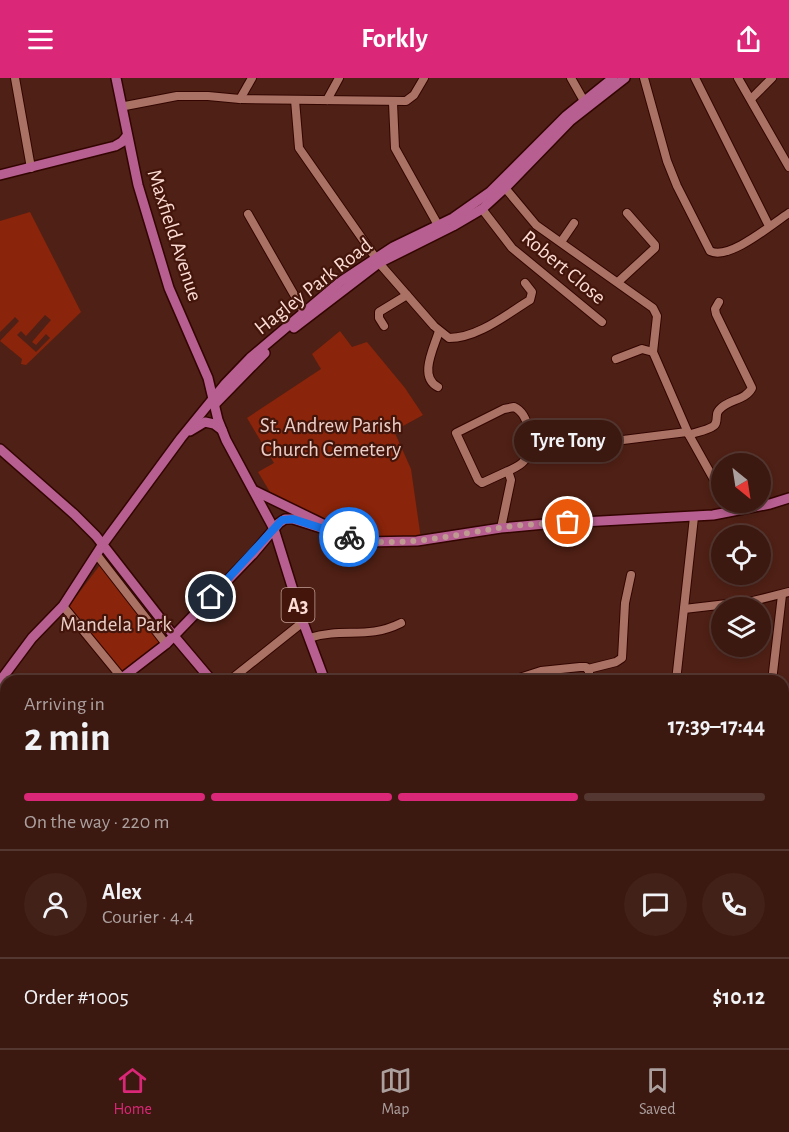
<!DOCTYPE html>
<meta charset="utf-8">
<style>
:root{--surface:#3b1810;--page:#422119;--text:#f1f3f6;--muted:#aca09f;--line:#543730;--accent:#db2777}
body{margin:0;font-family:"Alegreya Sans",sans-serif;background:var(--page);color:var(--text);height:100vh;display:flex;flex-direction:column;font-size:22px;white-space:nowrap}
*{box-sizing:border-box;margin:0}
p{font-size:20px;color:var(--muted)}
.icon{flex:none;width:33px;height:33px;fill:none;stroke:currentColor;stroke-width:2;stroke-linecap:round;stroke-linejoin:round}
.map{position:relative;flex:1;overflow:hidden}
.panel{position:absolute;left:0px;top:597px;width:789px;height:374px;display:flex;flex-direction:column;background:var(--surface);border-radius:18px 18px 0 0;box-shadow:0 3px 9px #0003,0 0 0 2px var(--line)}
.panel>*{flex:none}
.needle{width:39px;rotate:150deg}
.controls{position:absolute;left:711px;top:375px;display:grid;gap:12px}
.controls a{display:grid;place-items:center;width:60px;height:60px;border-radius:50%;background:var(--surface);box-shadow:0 3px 9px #0003,0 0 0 2px var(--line);font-size:30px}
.pin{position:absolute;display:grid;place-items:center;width:51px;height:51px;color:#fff;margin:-26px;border:3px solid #fff;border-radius:50%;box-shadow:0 2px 6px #0007}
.courier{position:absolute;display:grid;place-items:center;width:60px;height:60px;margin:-30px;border:4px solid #1a73e8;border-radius:50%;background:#fff;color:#222;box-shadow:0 2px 8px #0007}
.bubble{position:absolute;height:42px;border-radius:21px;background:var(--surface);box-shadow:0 3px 9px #0003,0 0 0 2px var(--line);font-size:20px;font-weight:700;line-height:42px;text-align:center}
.summary em{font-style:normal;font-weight:700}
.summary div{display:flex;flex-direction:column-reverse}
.summary{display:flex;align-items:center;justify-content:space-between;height:102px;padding:0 24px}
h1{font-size:39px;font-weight:700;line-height:45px}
.bar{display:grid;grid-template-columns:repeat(4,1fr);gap:9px 6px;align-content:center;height:72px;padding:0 24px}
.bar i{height:8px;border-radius:4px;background:var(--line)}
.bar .current{background:var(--accent)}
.bar p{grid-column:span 4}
.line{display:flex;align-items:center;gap:15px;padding:0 24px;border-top:2px solid var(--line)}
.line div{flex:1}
.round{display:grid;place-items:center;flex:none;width:63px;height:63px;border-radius:32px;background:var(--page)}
header{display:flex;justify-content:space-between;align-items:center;height:78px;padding:0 24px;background:var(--accent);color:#fff;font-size:27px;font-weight:700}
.tabs{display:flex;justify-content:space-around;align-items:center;height:84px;border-top:2px solid var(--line);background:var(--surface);font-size:16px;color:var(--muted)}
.tabs a{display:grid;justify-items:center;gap:3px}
.tabs .current{color:var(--accent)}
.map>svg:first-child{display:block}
.green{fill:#8a240a;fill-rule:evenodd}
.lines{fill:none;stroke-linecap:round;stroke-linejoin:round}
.minor-casing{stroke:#320500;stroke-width:10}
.major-casing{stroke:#320500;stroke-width:12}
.minor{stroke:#aa7264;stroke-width:8}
.major{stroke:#b85f91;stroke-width:9}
.done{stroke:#bf9a91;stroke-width:6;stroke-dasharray:0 10.8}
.route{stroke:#1a73e8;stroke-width:8}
.labels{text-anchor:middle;stroke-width:4.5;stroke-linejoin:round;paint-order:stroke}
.shield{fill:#43150b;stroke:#c4a098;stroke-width:1.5}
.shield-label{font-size:20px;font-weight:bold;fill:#fcdcd4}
.street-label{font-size:21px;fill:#fcdcd4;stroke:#43150b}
.park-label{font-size:21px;fill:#ebcec7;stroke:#43150b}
</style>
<header><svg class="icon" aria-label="menu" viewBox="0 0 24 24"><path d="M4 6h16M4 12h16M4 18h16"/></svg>Forkly<svg class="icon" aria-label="share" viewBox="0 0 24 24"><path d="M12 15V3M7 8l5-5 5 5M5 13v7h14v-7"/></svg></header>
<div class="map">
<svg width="789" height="970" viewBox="0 0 789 970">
<rect width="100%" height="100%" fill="#4f2015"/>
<!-- green -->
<g class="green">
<path d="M30,134L81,234L26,287L21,286L22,281L0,263L19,243L15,239L0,254V143ZM45,237L51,242L32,264L36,267L46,256L50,260L36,274L17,257L21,253L26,258Z"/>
<polygon points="340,253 352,269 367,264 405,310 423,337 394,353 411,391 421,461 361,457 273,419 258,394 274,385 247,340 321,291 312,276"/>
<polygon points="100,487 162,564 121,594 69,528"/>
</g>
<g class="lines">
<!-- minor casing -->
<g class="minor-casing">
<g id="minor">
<polyline points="15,0 31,90"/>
<polyline points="571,0 584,23"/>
<path d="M644,0L667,83L677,108L710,173C729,183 772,146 789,135"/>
<polyline points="695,0 769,148"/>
<polyline points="738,0 789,89"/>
<polyline points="240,21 252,0"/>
<polyline points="751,21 772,0"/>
<polyline points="295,22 299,70 375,179"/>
<polyline points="327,22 339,0"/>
<polyline points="393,25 395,70 438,147"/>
<polyline points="125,28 177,18 208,18 240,21 406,23 414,17 424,0"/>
<polyline points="501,105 536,147 653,230 657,238 653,274 689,357 722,416"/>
<polyline points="482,131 512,170 602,244"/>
<polyline points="248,136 304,234"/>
<polyline points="561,164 574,145"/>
<path d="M379,185L434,248L449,260C478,260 507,236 530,222L532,214L525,205"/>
<polyline points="618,204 655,170 655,167 627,135"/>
<polyline points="384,248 379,240 379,234 407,217"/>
<polyline points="616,281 642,271 653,274"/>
<path d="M438,309C418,299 434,270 439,253"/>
<path d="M689,357C696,354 705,353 712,349C720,345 714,337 719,332C728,321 745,323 752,310L716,236L715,231L719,224"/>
<polyline points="591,366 687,354"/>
<path d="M501,450L511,402L508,393L482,405L478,402L456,355L504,331L514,329C530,336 534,369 524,383C520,388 514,390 508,393"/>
<polyline points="97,477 166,566"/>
<polyline points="63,528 122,600"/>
<polyline points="684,531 753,523 789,514"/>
<path d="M309,560C344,549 367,562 401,545"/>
<polyline points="588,591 616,584 622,580 625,525 631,497"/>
<polyline points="229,603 303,544"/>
<polyline points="510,603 541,593 580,589 586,589 589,593 589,603"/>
<polyline points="676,603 694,439"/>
<polyline points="772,603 782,517"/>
<polyline points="783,701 789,702"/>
<polyline points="0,779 6,772"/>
<polyline points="783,789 789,789"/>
<polyline points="0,813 6,819"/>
<polyline points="783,879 789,876"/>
<polyline points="0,949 6,956"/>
<polyline points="619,964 621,970"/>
<polyline points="5,970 11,964"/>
<polyline points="110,970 110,964"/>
<polyline points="145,970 147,964"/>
<polyline points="548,970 562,964"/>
<polyline points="665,970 671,964"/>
</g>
</g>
<!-- major casing -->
<g class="major-casing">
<g id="major">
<polyline points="116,0 138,107 169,210 208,300 218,342 226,362 274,451 303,544 325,603"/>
<polyline points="0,97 115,68 122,64 127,58"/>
<polyline points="294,250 379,185 453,148 482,131 505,110 570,43 625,0"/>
<polyline points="214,327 265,275"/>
<polyline points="190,353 205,344 214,346 222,352"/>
<polyline points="0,371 74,436 96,458 174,558 212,603"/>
<polyline points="255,413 323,446"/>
<polyline points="0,603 32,560 63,528 103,466 181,360 225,306 250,280 340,204 393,169 453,140 490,114 566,38 613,0"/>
<polyline points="118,603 166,566 253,476 279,445 285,441 293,441 365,464 417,463 501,450 545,446 713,437 770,426 789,420"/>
<polyline points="303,964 306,970"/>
<polyline points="422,964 423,970"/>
</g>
</g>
<!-- minor -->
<use href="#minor" class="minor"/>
<!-- major -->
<use href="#major" class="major"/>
</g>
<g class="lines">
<!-- done -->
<path class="done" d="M349,459C396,472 451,457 499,450C522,446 545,446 568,444"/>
<!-- route -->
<polyline class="route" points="211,519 282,442 293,441 349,459"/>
</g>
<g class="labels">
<!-- shield labels -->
<rect class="shield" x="281.5" y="510" width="33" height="34" rx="4.5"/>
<g class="shield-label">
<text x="298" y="534">A3</text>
</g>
<!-- street labels -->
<g class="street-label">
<text transform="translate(175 157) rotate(72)" y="7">Maxfield Avenue</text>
<text transform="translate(564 189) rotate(40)" y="7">Robert Close</text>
<text transform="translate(313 208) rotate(-38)" y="7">Hagley Park Road</text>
</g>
<!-- park labels -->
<g class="park-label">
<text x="331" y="354">St. Andrew Parish<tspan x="331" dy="24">Church Cemetery</tspan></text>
<text x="116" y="553">Mandela Park</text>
</g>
</g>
</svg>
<div class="controls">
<a><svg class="needle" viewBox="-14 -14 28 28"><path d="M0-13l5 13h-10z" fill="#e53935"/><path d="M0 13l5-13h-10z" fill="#aca09f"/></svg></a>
<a><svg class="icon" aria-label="locate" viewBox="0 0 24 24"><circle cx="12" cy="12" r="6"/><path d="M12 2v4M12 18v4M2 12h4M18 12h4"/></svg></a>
<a><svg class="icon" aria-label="layers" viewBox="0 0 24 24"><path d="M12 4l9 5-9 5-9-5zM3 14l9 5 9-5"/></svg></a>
</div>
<div class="pin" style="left:568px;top:444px;background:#ea580c"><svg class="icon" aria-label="bag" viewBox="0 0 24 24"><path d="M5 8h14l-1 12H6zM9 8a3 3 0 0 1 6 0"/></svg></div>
<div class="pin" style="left:211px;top:519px;background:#1f2937"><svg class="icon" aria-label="home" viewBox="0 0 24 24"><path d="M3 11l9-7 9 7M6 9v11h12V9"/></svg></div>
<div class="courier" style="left:349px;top:459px"><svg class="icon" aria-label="bike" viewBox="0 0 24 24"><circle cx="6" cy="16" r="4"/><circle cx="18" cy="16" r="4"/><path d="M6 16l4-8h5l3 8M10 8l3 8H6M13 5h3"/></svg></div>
<div class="bubble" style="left:514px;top:342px;width:108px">Tyre Tony</div>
<section class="panel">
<div class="summary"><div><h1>2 min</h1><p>Arriving in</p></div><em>17:39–17:44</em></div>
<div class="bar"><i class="current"></i><i class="current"></i><i class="current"></i><i></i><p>On the way · 220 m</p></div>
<div class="line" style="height:108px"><a class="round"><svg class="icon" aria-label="person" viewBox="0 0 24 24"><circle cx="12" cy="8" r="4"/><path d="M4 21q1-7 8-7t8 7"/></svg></a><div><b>Alex</b><p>Courier · 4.4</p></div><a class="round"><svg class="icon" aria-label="chat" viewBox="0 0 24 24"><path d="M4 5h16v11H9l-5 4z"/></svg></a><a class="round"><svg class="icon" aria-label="phone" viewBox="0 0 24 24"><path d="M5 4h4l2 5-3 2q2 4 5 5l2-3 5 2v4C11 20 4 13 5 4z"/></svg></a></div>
<div class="line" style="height:78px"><div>Order #1005</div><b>$10.12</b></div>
</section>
</div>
<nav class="tabs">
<a class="current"><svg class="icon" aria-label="home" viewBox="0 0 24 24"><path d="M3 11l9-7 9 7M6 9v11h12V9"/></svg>Home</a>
<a><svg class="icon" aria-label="map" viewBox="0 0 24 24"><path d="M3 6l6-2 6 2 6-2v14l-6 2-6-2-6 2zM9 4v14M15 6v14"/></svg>Map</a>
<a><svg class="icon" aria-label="saved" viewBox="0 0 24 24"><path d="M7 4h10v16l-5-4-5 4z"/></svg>Saved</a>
</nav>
